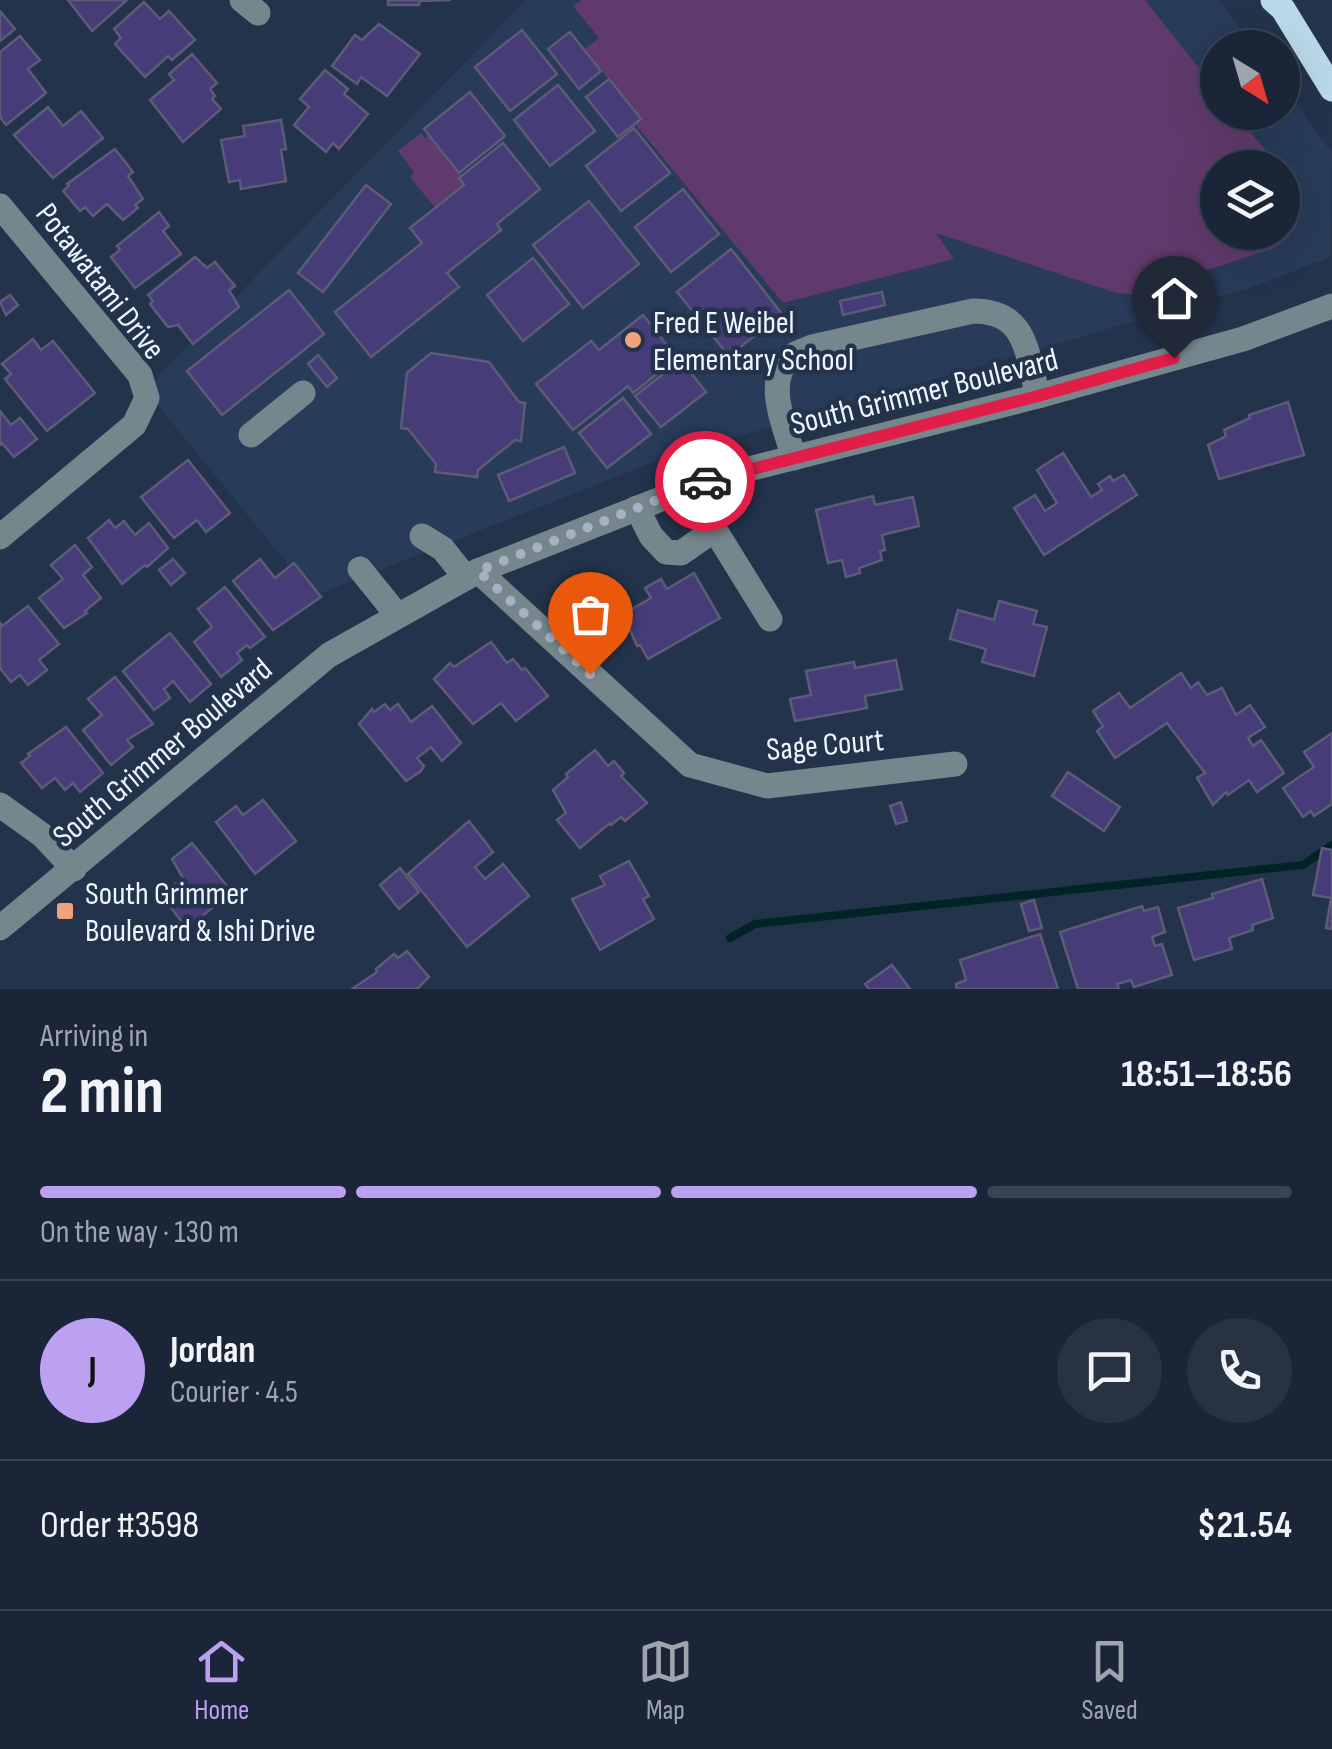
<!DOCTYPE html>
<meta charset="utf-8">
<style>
:root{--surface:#1a2638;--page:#273243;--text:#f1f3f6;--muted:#9fa5ae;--line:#384353;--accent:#bca0f2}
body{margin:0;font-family:"Sofia Sans Condensed",sans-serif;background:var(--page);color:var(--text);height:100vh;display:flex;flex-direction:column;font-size:38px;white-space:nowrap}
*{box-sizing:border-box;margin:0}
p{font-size:32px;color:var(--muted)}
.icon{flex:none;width:55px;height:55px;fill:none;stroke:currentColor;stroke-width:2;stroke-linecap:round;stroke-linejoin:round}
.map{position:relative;height:989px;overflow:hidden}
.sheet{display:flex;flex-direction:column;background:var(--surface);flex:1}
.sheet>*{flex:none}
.needle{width:65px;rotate:143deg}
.buttons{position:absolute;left:1200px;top:30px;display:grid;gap:20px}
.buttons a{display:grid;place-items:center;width:100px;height:100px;border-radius:50%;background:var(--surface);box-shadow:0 10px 40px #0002,0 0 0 2px var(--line);font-size:50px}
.pin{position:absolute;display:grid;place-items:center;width:85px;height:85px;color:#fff;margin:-102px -42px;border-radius:50% 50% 50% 0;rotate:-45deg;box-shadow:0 0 10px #0007}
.pin .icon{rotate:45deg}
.courier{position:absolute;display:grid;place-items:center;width:100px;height:100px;margin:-50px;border:8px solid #e11d48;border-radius:50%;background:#fff;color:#222;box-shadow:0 2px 12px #0007}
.overview em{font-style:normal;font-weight:700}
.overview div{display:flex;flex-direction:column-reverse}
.overview{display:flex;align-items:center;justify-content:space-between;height:170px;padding:0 40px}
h1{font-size:65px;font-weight:700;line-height:75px}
.bar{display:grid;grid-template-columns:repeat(4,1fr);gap:15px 10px;align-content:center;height:120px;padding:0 40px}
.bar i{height:12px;border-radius:8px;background:var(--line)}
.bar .selected{background:var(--accent)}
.bar p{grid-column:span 4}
.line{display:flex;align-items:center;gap:25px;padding:0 40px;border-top:2px solid var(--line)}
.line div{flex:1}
.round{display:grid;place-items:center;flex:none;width:105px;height:105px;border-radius:52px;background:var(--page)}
.tabs{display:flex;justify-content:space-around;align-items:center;height:140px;border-top:2px solid var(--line);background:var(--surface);font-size:28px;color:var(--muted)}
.tabs a{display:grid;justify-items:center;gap:5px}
.tabs .selected{color:var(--accent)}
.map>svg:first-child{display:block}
.built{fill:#283b59;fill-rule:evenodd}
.green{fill:#603a6c}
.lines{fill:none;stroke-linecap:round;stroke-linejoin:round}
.stream{stroke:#002325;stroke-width:8}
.building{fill:#453c78;stroke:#5d5b78;stroke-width:2.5}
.minor{stroke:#76868d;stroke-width:25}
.major{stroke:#b9d9e8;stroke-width:25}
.done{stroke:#a7b1bf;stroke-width:10;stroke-dasharray:0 18}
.route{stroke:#e11d48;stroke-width:12}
.poi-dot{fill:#f1a27b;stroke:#23334b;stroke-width:4}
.labels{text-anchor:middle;stroke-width:9;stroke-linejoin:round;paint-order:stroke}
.street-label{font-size:32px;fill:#eef5fe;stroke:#23334b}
.poi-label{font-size:32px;fill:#eef5fe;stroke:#23334b;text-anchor:start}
</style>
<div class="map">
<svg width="1332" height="989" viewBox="0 0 1332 989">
<rect width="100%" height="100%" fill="#23334b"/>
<!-- built -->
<path class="built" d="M526,0H1219L1254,47L1218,48V112H1282L1283,86L1332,153L1331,257L1246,289L664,458L314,596L145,390ZM1218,168H1282V232H1218Z"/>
<!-- green -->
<g class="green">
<path d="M581,0H1145L1217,91L1218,112L1235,113L1279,167L1218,168V232H1282L1283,172C1304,199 1308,228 1274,248L1132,295L1113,292L936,233L954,259L783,303L635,124L640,119L585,49L599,38L573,6Z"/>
<polygon points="421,133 425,138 429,135 459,173 464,185 435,208 410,177 414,172 398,151"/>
</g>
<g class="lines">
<!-- stream -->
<polyline class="stream" points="730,938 755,924 1303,865 1332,845"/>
</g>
<!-- building -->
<g class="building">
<polygon points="68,0 127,0 92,31"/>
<polygon points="388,0 451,0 420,1 419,5 388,5"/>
<polygon points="144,2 160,19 169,11 195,40 172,60 168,56 145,77 115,44 121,38 114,29"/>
<polygon points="0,11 15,29 0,41"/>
<polygon points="379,24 420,54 387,96 361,77 357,84 332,66 355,35 362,40"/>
<polygon points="522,30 557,74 510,111 475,67"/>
<polygon points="570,32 601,71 579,89 548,49"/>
<polygon points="20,36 40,60 28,69 46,93 6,125 0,117 0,52"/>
<polygon points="192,54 217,83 210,89 215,96 212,99 221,109 183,142 150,100 174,80 169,74"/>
<polygon points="325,70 348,89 344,94 368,114 339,149 333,143 326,152 294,125 309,107 300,99"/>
<polygon points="609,79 641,119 618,137 586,97"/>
<polygon points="558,85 595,131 550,166 514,120"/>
<polygon points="470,92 505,136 459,173 424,129"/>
<polygon points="48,107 63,126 81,111 103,138 53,178 14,135"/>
<polygon points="281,120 286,149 281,150 286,181 241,189 240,180 229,182 221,140 245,136 243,126"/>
<polygon points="634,128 670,173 621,211 586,166"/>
<polygon points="503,143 540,189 497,224 501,230 447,273 459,287 371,357 335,312 422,243 410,228 464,185 459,178"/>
<polygon points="115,149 133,172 128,176 143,199 135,205 138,208 123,220 107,204 93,216 85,207 80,211 63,191 69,186 67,184"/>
<polygon points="366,185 391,204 323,292 298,273"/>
<polygon points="683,189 719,234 671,272 635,227"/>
<polygon points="589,201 639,264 583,308 533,245"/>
<polygon points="159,212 169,226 163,231 181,254 135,288 111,257 120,250 117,246"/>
<polygon points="731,249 782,314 729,356 677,292"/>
<polygon points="195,257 207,268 215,262 235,286 229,290 239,307 193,344 178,325 168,327 150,304 153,301 148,295"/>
<polygon points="533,258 569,304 523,341 487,295"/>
<polygon points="289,290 324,334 222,415 187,371"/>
<polygon points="882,292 885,305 843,315 840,301"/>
<polygon points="10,295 18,305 6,315 0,302"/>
<polygon points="643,315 677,358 633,393 628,386 573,430 536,384 591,341 599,350"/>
<polygon points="33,339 41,350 53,341 95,393 47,431 5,379 11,374 2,364"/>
<polygon points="431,353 489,362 519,402 525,403 521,441 515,440 478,470 477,477 435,472 436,464 408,429 401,428 407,373"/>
<polygon points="318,355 337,378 327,387 308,364"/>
<polygon points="681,360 706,392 661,427 635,396"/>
<polygon points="623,398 651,434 607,468 579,433"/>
<polygon points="1288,402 1304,455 1219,479 1208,445 1226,436 1224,430 1250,418 1249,415"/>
<polygon points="0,411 11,425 20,418 37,439 14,457 2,443 0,445"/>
<polygon points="564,447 575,473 509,501 498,475"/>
<polygon points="1063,453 1091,497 1102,490 1098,484 1110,476 1113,481 1124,475 1137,495 1044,555 1014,508 1035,495 1045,511 1057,503 1037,470"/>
<polygon points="188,460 230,513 206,532 197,520 174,538 141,497"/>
<polygon points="873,496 875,505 913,497 919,526 882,535 885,550 880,551 882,560 859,568 860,573 846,577 842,560 828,563 816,510"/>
<polygon points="109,520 115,528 124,521 135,535 149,523 168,548 147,567 145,565 122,584 88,538"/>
<polygon points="75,545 92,567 83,575 101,598 85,611 87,613 64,628 39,598 63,579 51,565"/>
<polygon points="173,559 185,573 171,585 159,570"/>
<polygon points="260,559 275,578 294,563 321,597 273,630 233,581"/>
<polygon points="694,573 720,618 648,659 640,645 637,646 623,614 651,598 645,588 661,579 667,589"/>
<polygon points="225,587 265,637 250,648 247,645 237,653 242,660 221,677 194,642 212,627 198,609"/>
<polygon points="999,601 1037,611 1033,624 1047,627 1034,676 982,662 986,649 950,639 958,610 994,620"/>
<polygon points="28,606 59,644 39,660 47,670 28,685 20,675 11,682 0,668 0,623 2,626"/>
<polygon points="170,633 211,684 190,702 173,681 164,689 170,698 154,710 123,671"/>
<polygon points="491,642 507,663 513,659 522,670 525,668 548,696 516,721 501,703 473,724 434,679 450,663 454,667"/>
<polygon points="896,660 902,689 865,696 867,708 795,721 790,699 811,695 806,671 854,662 855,668"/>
<polygon points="1181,673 1191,688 1198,682 1207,695 1222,688 1236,715 1250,705 1265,727 1248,738 1253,746 1261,740 1284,773 1257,792 1249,780 1228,795 1226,792 1213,805 1197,778 1205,773 1167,723 1115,758 1097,731 1103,726 1093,711 1119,693 1130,708"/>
<polygon points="115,677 153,724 127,740 133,747 111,765 83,730 102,715 88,699"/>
<polygon points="385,704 390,710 398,704 411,722 432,706 461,743 442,761 431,747 417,758 424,766 421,771 406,781 359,724 372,709 374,712"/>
<polygon points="66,727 103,773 80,792 73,783 65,790 55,778 42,788 21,763 30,756 28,754"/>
<polygon points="1332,733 1332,804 1314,816 1311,811 1303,817 1283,788 1314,767 1304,752"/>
<polygon points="595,750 608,766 614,761 624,773 621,776 647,803 625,821 621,817 611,825 610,823 580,848 557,820 566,813 553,790 568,777 566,774"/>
<polygon points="1068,772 1120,807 1104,831 1052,796"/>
<polygon points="263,800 296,841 255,874 216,822 236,806 243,815"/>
<polygon points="901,802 907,821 896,824 890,806"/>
<polygon points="469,821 493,852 475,867 485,879 503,864 529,896 467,947 408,874"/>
<polygon points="192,843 232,892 187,928 167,903 181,892 175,884 183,878 172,859"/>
<polygon points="1322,848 1332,850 1332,929 1326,928 1331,898 1313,895"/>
<polygon points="629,861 649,896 643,899 654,919 600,950 572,899 605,885 600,876"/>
<polygon points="400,868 419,892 399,909 380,885"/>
<polygon points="1262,879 1273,918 1252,925 1253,930 1229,938 1232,949 1194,960 1178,908 1213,898 1212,894"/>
<polygon points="1034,900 1042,928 1029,931 1021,904"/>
<polygon points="1142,906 1144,911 1158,907 1165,932 1152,937 1155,946 1162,944 1172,975 1134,987 1131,980 1117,984 1119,989 1078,989 1060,932"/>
<polygon points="1040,934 1058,989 957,989 956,984 966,980 960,960"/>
<polygon points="407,951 429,977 417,989 352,989 377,972 376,969 394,954 398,958"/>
<polygon points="892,965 910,989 869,989 865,984"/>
</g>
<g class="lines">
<!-- minor -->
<g class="minor">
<polyline points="242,0 258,13"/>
<polyline points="0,206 140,375 147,398 134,425 0,537"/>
<polyline points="251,435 303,393"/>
<path d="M794,458C786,429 763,382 790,357C795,353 806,350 812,347L973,311C1028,311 1026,353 1038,396"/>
<polyline points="689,488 770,619"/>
<polyline points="637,508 651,536 666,552 681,553 714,530"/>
<polyline points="422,536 443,549 466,578"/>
<polyline points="360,569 398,616"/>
<polyline points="478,571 690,765 767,786 955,764"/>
<polyline points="0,805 42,835 74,869"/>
<polyline points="0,928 329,655 478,571 717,477 1038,396 1243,339 1332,306"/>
</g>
<!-- major -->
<polyline class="major" points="1273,0 1283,9 1332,89"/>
</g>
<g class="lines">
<!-- done -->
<polyline class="done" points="590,674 478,571 705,481"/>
<!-- route -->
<polyline class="route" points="705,481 1038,396 1174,358"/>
</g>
<!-- markers -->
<g class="poi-dot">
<circle cx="633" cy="340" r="10"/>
<rect x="55" y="901" width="20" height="20" rx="5"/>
</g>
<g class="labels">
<!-- street labels -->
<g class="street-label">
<text transform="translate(101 281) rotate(52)" y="11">Potawatami Drive</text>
<text transform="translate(924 391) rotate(-14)" y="11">South Grimmer Boulevard</text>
<text transform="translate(825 744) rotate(-5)" y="11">Sage Court</text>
<text transform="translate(162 752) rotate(-40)" y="11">South Grimmer Boulevard</text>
</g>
<!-- poi labels -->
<g class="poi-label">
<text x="653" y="333">Fred E Weibel<tspan x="653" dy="37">Elementary School</tspan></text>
<text x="85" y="904">South Grimmer<tspan x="85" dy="37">Boulevard &amp; Ishi Drive</tspan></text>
</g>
</g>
</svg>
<div class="buttons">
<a><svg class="needle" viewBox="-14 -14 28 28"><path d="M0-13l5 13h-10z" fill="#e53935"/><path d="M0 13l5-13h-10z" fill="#9fa5ae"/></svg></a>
<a><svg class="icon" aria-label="layers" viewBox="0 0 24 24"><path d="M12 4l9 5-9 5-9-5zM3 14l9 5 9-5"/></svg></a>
</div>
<div class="pin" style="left:590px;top:674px;background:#ea580c"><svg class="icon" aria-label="bag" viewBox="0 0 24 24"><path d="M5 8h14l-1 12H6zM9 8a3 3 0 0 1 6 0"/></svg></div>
<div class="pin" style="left:1174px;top:358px;background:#1f2937"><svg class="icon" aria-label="home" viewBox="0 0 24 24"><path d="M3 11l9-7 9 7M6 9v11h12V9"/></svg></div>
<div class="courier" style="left:705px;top:481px"><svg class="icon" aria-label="car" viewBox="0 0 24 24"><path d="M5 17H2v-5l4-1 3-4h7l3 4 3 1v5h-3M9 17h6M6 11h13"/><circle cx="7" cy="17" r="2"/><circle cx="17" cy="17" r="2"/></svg></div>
</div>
<section class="sheet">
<div class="overview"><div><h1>2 min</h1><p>Arriving in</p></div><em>18:51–18:56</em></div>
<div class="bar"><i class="selected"></i><i class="selected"></i><i class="selected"></i><i></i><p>On the way · 130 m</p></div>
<div class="line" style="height:180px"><b class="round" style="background:var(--accent);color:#111">J</b><div><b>Jordan</b><p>Courier · 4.5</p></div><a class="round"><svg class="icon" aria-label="chat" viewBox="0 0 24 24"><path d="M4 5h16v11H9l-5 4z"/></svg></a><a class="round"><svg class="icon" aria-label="phone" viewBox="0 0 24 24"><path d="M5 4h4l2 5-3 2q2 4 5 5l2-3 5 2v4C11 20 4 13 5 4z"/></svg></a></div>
<div class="line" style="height:130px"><div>Order #3598</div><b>$21.54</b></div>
</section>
<nav class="tabs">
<a class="selected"><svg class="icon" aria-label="home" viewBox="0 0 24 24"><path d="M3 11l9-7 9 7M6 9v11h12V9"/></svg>Home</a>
<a><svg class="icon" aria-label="map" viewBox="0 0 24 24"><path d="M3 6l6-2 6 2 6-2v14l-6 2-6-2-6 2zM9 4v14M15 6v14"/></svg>Map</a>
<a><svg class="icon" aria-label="saved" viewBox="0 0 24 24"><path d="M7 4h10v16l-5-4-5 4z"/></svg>Saved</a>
</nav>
